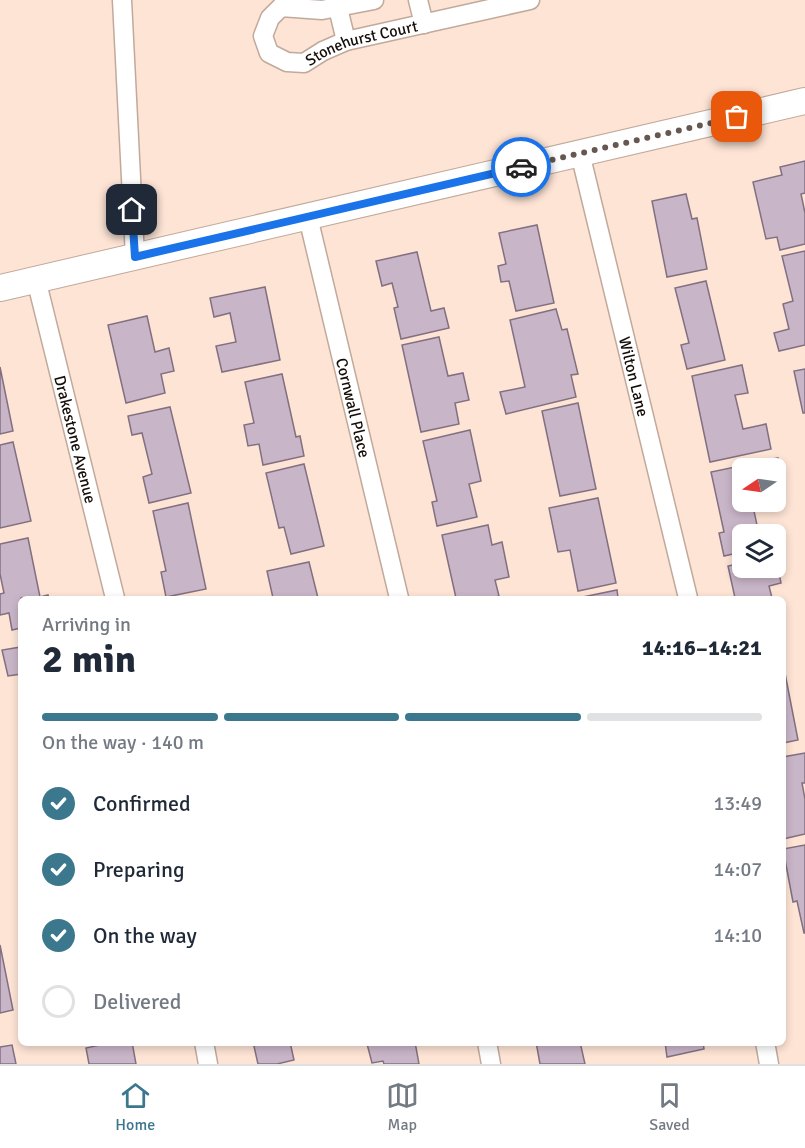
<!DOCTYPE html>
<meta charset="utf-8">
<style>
:root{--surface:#fff;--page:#f6f6f7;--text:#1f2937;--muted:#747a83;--line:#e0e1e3;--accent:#3b788e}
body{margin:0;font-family:Signika,sans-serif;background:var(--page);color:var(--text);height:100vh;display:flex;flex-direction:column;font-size:22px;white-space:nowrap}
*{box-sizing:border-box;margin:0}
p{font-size:20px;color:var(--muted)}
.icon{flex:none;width:33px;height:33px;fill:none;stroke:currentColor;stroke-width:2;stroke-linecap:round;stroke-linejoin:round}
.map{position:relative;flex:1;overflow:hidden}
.details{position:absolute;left:18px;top:596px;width:768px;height:450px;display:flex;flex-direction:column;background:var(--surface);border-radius:9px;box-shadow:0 3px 9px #0003}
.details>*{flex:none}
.needle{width:39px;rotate:257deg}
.fabs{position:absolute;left:732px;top:458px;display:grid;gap:12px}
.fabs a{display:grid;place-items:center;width:54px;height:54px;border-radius:9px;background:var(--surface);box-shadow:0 3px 9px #0003;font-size:30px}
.pin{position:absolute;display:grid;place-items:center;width:51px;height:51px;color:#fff;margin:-26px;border-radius:12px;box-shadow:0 3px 9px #0006}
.courier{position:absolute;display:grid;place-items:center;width:60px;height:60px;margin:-30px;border:4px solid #1a73e8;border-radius:50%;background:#fff;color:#222;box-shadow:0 2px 8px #0007}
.overview em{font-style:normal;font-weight:700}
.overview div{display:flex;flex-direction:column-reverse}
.overview{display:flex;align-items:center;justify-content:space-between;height:102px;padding:0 24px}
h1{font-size:39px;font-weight:700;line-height:45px}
.bar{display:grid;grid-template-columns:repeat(4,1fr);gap:9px 6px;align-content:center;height:72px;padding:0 24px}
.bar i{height:8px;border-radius:4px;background:var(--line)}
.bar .on{background:var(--accent)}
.bar p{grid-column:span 4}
ol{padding:0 24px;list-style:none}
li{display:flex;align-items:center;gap:18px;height:66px}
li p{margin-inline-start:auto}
li .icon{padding:6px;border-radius:50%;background:var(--accent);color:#fff;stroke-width:4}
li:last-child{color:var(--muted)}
li i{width:33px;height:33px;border:3px solid var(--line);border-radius:50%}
.menu{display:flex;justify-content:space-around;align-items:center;height:84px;border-top:2px solid var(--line);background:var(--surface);font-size:16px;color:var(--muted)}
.menu a{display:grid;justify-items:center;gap:3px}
.menu .on{color:var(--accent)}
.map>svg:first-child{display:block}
.building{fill:#c9b5c8;stroke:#827081;stroke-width:1.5}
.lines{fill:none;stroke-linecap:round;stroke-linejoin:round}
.street-casing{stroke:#c1a99c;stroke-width:21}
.secondary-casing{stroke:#c1a99c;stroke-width:28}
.street{stroke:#fff;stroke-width:18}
.secondary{stroke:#fff;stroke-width:26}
.done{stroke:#665850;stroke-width:6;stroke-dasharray:0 10.8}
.route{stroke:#1a73e8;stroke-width:8}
.labels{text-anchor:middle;stroke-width:4.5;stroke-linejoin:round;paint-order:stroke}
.street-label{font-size:16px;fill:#150d08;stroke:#fff}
</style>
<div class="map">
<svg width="805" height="1064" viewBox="0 0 805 1064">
<rect width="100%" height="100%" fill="#fde4d5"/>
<!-- building -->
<g class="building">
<polygon points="805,161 805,193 801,194 805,213 805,244 780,250 777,237 766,239 753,182 782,175 780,167"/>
<polygon points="686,194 692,219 697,218 707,269 667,277 652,201"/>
<polygon points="537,225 554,303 516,311 509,281 501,282 498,266 506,264 499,233"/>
<polygon points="805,251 805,345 779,351 774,333 789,329 783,304 793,301 782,256"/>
<polygon points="417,252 431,311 444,308 449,328 401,339 394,308 398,307 392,283 382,286 376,261"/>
<polygon points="706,281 725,360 687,369 681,345 689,343 675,288"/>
<polygon points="265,287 280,360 222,372 216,346 236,342 230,313 214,317 210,298"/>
<polygon points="556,309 562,330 567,329 578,374 571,375 576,397 506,414 500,392 525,387 510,320"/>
<polygon points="147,316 155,352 169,348 174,371 161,374 165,393 126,403 108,325"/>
<polygon points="439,337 448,376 463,373 469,400 455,403 459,424 421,432 402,345"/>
<polygon points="742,365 748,393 735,395 743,429 766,424 771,449 710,462 692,376"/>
<polygon points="0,367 13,431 0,434"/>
<polygon points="805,369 805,413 803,413 794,371"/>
<polygon points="282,374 296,437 300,436 304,456 263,465 259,444 248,446 244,425 254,423 245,382"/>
<polygon points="578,403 596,489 560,496 542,411"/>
<polygon points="170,407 191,493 149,503 143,477 152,474 142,433 132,435 128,416"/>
<polygon points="470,430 481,481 469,484 477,517 437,526 432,502 437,501 423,441"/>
<polygon points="13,442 31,521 0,528 0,445"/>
<polygon points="778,458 784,485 776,487 776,468 742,468 742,501 758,501 752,502 759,534 742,534 742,552 724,556 719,533 724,532 711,472"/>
<polygon points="304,464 324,546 291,554 284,527 279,528 266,473"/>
<polygon points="598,498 616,583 578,591 570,550 558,552 549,508"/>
<polygon points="188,503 206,589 166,597 161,572 166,571 153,511"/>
<polygon points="488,525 492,545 502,542 509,577 495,580 499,596 493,598 456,598 442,535"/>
<polygon points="28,538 40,597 48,595 49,598 21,598 21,628 12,630 9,613 0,615 0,594 4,593 0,574 0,544"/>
<polygon points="776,558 781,583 769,586 772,598 735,598 728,566 742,563 742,567 776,567"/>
<polygon points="309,562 318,598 273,598 267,571"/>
<polygon points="617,590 618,598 578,598"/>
<polygon points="21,647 21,674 8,676 2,650"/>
<polygon points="783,663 798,740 783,743"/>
<polygon points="805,753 805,783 802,783 805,799 805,834 783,839 783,757"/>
<polygon points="805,845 805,933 804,933 797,901 793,902 783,849"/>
<polygon points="0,945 13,1010 0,1013"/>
<polygon points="100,1042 132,1042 136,1064 89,1064 86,1048 100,1045"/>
<polygon points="253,1042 290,1042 294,1060 277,1064 258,1064"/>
<polygon points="372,1042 415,1042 419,1064 384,1064 383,1061 372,1063 367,1044"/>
<polygon points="536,1042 580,1042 585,1064 540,1064"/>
<polygon points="665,1042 703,1042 704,1049 667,1057"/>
<polygon points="12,1045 16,1064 0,1064 0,1047"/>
</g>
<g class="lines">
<!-- street casing -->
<g class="street-casing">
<g id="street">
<polyline points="122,0 135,257"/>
<path id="s1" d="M374,0L322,10L281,7L270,18L263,36L269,53L287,62L304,63L323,51L346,41L530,0"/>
<polyline points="418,0 424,24"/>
<polyline points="338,8 346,41"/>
<path id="s2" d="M580,153L688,598"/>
<path id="s3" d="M308,217L399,598"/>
<path id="s4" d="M36,279L115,598"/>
<polyline points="204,1042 208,1064"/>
<polyline points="487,1042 491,1064"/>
<polyline points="765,1042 769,1064"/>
</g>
</g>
<!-- secondary casing -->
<g class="secondary-casing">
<polyline id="secondary" points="0,288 805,101"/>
</g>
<!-- street -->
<use href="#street" class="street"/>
<!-- secondary -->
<use href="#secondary" class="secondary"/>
</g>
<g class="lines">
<!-- done -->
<polyline class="done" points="521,167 737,117"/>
<!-- route -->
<polyline class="route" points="132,210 135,257 521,167"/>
</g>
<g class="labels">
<!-- street labels -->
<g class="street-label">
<text dy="6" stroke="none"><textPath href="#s1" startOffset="246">Stonehurst Court</textPath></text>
<text dy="6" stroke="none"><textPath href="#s2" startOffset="230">Wilton Lane</textPath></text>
<text dy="6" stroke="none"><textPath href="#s3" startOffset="196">Cornwall Place</textPath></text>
<text dy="6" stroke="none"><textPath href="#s4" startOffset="165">Drakestone Avenue</textPath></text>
</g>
</g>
</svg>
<div class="fabs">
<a><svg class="needle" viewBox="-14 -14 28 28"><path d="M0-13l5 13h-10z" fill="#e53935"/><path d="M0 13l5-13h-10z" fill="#747a83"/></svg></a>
<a><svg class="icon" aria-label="layers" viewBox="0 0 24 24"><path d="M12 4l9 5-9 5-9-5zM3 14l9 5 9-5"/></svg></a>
</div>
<div class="pin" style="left:737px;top:117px;background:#ea580c"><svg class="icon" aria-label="bag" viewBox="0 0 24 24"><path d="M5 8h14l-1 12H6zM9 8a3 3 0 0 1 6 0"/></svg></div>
<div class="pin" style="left:132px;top:210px;background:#1f2937"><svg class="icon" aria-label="home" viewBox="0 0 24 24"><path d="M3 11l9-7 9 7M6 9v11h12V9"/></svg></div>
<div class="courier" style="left:521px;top:167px"><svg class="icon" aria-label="car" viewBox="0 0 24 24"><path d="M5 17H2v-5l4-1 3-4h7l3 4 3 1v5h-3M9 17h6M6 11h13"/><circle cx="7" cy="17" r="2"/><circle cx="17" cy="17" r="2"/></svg></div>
<section class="details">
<div class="overview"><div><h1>2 min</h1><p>Arriving in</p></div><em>14:16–14:21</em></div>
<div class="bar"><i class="on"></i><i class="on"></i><i class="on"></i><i></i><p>On the way · 140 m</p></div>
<ol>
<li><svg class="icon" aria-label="check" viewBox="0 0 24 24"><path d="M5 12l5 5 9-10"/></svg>Confirmed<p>13:49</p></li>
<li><svg class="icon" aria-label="check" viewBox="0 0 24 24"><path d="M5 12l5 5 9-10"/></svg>Preparing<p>14:07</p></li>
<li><svg class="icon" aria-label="check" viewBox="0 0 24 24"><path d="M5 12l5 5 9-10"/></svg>On the way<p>14:10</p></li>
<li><i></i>Delivered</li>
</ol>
</section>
</div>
<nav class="menu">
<a class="on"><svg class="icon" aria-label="home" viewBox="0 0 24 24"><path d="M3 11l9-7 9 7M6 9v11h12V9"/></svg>Home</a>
<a><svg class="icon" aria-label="map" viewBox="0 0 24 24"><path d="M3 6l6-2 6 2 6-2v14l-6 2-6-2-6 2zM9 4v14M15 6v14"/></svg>Map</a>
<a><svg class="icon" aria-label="saved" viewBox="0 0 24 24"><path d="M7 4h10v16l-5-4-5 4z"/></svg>Saved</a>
</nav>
